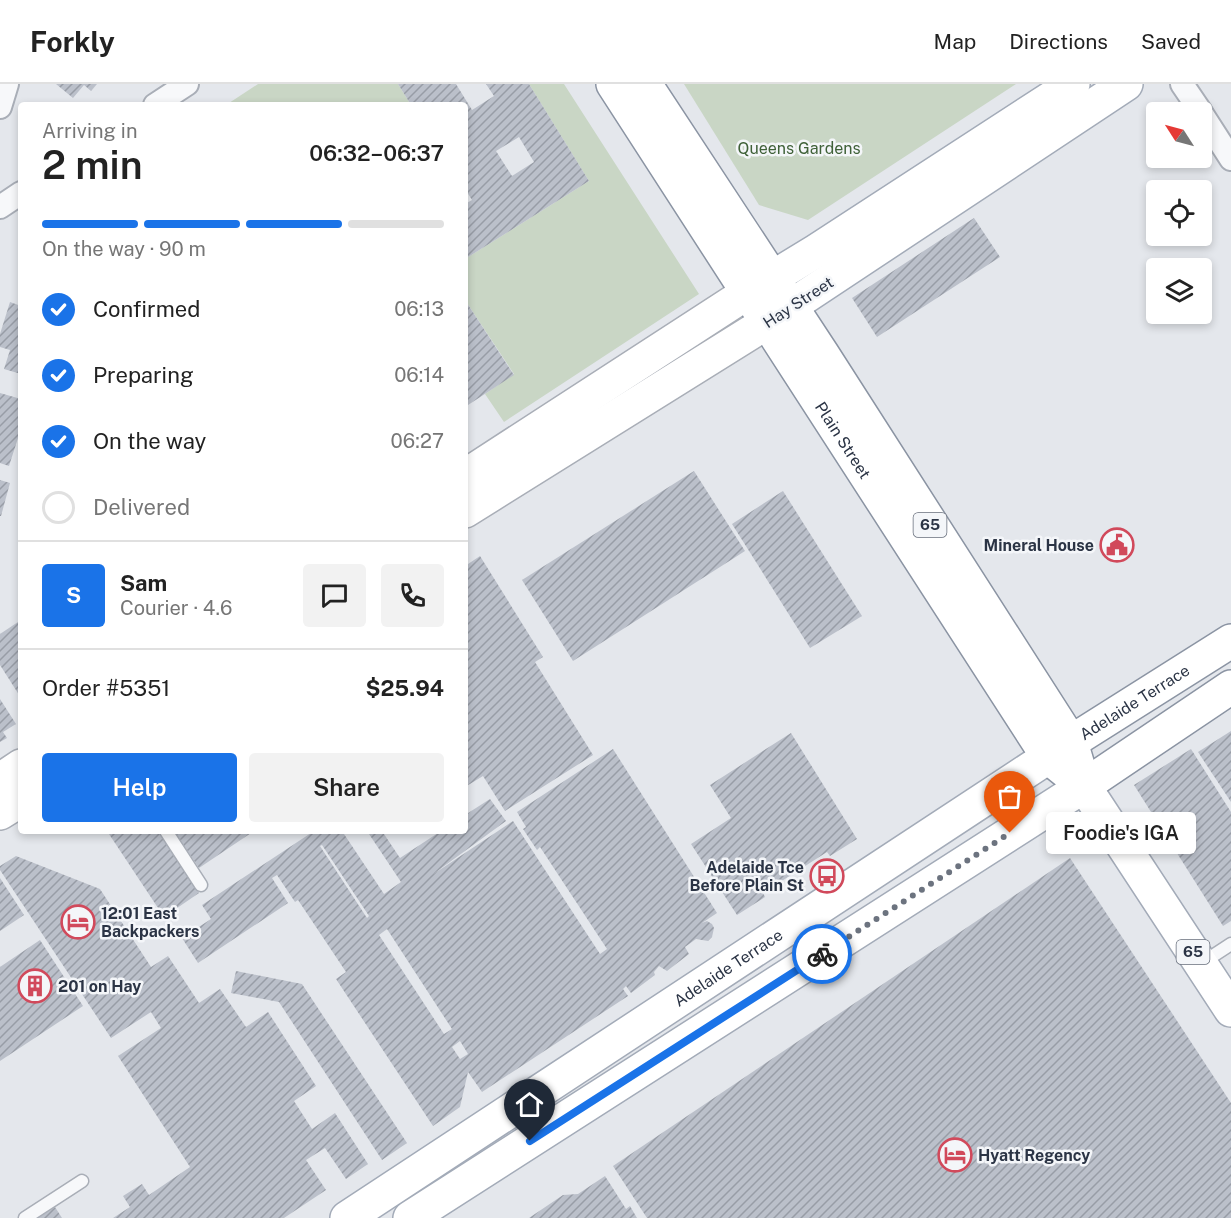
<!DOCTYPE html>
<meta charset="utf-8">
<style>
:root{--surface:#fff;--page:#f2f2f2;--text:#222;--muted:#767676;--line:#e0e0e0;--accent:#1a73e8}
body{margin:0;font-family:"Public Sans",sans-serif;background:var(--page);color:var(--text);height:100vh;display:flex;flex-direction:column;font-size:22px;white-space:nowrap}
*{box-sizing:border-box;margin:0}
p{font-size:20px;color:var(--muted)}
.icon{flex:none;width:33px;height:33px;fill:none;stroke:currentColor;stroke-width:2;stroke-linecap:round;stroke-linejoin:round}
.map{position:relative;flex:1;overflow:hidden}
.sheet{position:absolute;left:18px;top:18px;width:450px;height:732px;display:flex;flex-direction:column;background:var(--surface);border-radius:6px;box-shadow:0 3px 9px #0003}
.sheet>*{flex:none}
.needle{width:39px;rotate:306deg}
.buttons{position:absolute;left:1146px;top:18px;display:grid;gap:12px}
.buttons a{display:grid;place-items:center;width:66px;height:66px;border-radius:6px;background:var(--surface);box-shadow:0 3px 9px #0003;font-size:30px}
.pin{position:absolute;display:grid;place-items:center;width:51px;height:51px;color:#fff;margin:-62px -26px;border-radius:50% 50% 50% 0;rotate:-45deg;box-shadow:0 0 6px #0007}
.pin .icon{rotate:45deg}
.courier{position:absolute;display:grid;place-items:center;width:60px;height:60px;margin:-30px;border:4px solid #1a73e8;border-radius:50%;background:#fff;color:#222;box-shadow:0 2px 8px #0007}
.bubble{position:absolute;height:42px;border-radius:6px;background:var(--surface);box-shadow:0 3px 9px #0003;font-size:20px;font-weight:600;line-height:42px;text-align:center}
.overview em{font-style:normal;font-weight:600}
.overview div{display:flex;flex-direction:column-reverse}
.overview{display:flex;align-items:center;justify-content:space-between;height:102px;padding:0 24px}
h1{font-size:39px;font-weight:600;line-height:45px}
.bar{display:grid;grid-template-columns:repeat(4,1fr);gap:9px 6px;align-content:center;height:72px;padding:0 24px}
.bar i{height:8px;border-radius:4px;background:var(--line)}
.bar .on{background:var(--accent)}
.bar p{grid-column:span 4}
.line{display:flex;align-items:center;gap:15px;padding:0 24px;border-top:2px solid var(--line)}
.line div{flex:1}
.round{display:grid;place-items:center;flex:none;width:63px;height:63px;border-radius:6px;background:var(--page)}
ol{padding:0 24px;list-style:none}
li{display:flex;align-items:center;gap:18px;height:66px}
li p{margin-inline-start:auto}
li .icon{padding:6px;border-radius:50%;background:var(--accent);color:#fff;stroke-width:4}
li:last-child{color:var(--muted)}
li i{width:33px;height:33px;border:3px solid var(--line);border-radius:50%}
.action{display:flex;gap:12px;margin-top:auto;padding:12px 24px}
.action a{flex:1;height:69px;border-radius:6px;background:var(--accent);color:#fff;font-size:24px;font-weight:600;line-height:69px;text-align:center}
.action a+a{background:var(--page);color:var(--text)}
header{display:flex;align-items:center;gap:36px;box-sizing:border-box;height:84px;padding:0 30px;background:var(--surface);border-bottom:2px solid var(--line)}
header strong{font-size:28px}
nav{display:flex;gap:33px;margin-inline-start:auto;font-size:21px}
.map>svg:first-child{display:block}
.green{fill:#c9d6c5}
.building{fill:url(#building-hatch);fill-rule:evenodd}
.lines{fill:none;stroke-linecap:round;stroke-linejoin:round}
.service-casing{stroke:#a9aeb7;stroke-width:15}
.minor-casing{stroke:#a9aeb7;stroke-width:26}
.secondary-casing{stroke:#a9aeb7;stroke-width:36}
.primary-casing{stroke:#a3abb8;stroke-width:36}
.trunk-casing{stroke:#8b94a3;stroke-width:36}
.service{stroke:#f7f8fa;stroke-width:12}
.minor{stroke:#f7f8fa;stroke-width:22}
.secondary{stroke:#fff;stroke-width:33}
.primary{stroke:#fff;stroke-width:33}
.trunk{stroke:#fff;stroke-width:33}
.done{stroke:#6c737f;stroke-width:6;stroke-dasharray:0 10.8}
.route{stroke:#1a73e8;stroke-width:8}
.labels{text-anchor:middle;stroke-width:5;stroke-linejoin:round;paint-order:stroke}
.shield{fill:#f4f6f9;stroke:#676e7b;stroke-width:1.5}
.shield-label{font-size:15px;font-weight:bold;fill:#2b3445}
.park-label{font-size:16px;fill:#3f6138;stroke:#f4f6f9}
.street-label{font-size:16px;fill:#2b3445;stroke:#f4f6f9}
.poi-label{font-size:16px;font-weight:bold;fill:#2b3445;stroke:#f4f6f9;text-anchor:start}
</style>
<header>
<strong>Forkly</strong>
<nav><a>Map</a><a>Directions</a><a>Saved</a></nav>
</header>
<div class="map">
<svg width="1231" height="1134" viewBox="0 0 1231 1134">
<defs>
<pattern id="building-hatch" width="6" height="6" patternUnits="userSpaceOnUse" patternTransform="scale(1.5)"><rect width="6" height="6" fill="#bbc0ca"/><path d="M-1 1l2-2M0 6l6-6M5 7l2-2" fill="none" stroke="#989da6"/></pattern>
</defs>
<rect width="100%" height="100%" fill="#e4e7ec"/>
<!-- green -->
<g class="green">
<polygon points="258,0 398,0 411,21 226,21"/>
<polygon points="529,0 564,0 699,210 504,338 485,310 514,290 465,216 465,175 589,97"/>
<polygon points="684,0 1016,0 808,136 759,121"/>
</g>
<!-- building -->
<g class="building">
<polygon points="56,0 97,0 91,7 84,1 73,14"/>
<path d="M398,0H456L472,26L494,12L486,0H529L589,97L465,175V120L472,116L465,105V21H411ZM519,53L534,78L512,92L496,67Z"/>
<polygon points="974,134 1000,173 877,253 852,214"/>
<polygon points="465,216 514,291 465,323"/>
<polygon points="10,218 21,222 21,290 4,285 10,266 0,263 0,250"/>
<polygon points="0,309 21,315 21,355 18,354 9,382 0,379"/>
<polygon points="694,387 745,467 573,577 522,496"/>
<polygon points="0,396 10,399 1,432 0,432"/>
<polygon points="783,407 862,532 810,564 732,440"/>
<polygon points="480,472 543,573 535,578 593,671 505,727 483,692 465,703 465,482"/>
<polygon points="21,536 21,614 0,581 0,550"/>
<polygon points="0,615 16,640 3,648 7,654 0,658"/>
<polygon points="1231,647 1231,718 1198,668"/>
<polygon points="791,649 857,755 830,772 827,768 763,809 765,813 737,831 691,760 731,734 710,701"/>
<path d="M613,665L717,829L702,839L707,837L712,840L714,844L712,853L708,857L696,855L685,863L689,870L667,887L659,882L654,888L655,891L631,909L626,902L623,905L628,912L482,1008L468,988L460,1023L433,1042L336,895L346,888L298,816L295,818L277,791L272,794L288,819L198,879L182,854L211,835L202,821L314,747H342L384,810L401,798L367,747H382L400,774L441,747H465V731L490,715L506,737L432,791L513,737L600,870L607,865L540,763L537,766L523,745L526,743L517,728ZM322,761L369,832L367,834L320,762ZM387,845L452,945L444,950L379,851ZM460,957L468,970L460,975L452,963Z"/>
<polygon points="1191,665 1231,728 1231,837 1223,842 1134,701"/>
<polygon points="107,747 158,747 199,809 164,833"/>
<polygon points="174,747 254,747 199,784"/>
<polygon points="16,772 100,805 151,883 168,872 199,919 220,905 246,943 268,928 316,1002 294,1017 312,1045 335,1029 368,1080 346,1095 325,1064 306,1076 326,1106 284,1134 113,1134 130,1123 123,1112 142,1100 149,1111 190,1083 118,972 161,944 151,928 111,954 0,786 0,782"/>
<polygon points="1070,774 1231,1019 1231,1134 647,1134 613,1082"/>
<polygon points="0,794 24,831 0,847"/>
<polygon points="40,856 83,922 0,977 0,883"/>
<polygon points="236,887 302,900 407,1059 382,1076 279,918 231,909"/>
<polygon points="605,1092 626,1125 630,1122 637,1134 529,1134 563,1111 578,1110"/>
<polygon points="55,1123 62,1134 38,1134"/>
</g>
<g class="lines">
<!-- service casing -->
<g class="service-casing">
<g id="service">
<polyline points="166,747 201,801"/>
<polyline points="1202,879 1231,860"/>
<polyline points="25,1134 82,1097"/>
</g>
</g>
<!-- minor casing -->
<g class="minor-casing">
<g id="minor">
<polyline points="1182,0 1201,28"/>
<polyline points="155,21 187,0"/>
<polyline points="0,23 7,0"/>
<polyline points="1202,30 1231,75"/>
<polyline points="0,123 21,109"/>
</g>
</g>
<!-- secondary casing -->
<g class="secondary-casing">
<g id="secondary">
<polyline points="465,392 747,209"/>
<polyline points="465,427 766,239"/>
<polyline points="0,696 21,682"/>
<polyline points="0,729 21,716"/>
</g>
</g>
<!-- primary casing -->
<g class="primary-casing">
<g id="primary">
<polyline points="749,208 816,167 1073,0"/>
<polyline points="767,238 1126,0"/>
<path id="s1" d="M347,1134L1071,658"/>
<polyline points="410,1134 1084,702 1231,926"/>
</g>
</g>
<!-- trunk casing -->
<g class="trunk-casing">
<g id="trunk">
<path id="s2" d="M613,0L1048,673L1084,702"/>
<polyline points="645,0 823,271 1071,658 1084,702"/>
<path id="s3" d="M1071,658L1231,557"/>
<polyline points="1084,702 1231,603"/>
</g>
</g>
<!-- service -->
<use href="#service" class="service"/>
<!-- minor -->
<use href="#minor" class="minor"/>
<!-- secondary -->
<use href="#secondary" class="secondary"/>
<!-- primary -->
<use href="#primary" class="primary"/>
<!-- trunk -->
<use href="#trunk" class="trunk"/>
</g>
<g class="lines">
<!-- done -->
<polyline class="done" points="822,870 1010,749"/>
<!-- route -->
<polyline class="route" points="530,1057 822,870"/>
</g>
<!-- icons -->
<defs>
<g id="civic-ring" transform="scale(1.725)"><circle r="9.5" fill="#f4f6f9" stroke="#d1495b" stroke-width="1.5"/><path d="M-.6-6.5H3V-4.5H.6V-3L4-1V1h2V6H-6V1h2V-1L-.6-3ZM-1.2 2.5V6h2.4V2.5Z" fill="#d1495b"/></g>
<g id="bus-ring" transform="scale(1.725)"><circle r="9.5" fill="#f4f6f9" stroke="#d1495b" stroke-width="1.5"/><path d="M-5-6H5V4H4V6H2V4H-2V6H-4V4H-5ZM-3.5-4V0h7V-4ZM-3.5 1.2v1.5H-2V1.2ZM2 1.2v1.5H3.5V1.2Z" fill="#d1495b"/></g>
<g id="hotel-ring" transform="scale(1.725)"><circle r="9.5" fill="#f4f6f9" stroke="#d1495b" stroke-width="1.5"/><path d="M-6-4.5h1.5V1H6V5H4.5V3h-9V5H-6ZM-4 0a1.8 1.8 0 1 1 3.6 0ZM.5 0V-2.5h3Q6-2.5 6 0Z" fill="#d1495b"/></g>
<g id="building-ring" transform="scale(1.725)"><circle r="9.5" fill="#f4f6f9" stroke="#d1495b" stroke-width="1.5"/><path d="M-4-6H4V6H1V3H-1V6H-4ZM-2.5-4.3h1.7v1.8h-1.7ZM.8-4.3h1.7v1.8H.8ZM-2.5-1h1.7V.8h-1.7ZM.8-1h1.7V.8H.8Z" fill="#d1495b"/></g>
</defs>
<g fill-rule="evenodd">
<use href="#civic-ring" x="1117" y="461"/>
<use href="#bus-ring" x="827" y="792"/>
<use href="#hotel-ring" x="78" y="838"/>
<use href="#building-ring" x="35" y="902"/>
<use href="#hotel-ring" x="955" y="1071"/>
</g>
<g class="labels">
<!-- shield labels -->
<g class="shield">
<rect x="913.5" y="429" width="33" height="24" rx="4.5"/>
<rect x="1176.5" y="856" width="33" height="24" rx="4.5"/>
</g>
<g class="shield-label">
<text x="930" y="446">65</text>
<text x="1193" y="873">65</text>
</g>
<!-- park labels -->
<g class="park-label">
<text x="799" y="70">Queens Gardens</text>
</g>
<!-- street labels -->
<g class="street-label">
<text transform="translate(798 218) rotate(-33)" y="6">Hay Street</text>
<text dy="6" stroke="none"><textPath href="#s2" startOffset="424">Plain Street</textPath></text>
<text dy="6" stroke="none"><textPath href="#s3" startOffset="75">Adelaide Terrace</textPath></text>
<text dy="6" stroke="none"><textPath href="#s1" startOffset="456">Adelaide Terrace</textPath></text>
</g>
<!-- poi labels -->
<g class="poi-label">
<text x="1094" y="467" text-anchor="end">Mineral House</text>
<text x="804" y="789" text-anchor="end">Adelaide Tce<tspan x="804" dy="18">Before Plain St</tspan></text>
<text x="101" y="835">12:01 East<tspan x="101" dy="18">Backpackers</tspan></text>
<text x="58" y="908">201 on Hay</text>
<text x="978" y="1077">Hyatt Regency</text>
</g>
</g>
</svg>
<div class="buttons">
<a><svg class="needle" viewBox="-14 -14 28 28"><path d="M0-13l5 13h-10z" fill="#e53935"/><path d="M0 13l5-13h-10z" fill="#767676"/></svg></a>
<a><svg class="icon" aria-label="locate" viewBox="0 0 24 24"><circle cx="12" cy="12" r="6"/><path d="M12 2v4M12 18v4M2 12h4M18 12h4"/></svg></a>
<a><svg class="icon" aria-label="layers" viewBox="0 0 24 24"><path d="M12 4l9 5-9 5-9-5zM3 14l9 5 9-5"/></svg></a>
</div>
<div class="pin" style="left:1010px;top:749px;background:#ea580c"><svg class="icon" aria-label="bag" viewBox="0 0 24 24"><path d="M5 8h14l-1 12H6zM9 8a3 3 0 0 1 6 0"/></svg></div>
<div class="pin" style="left:530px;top:1057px;background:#1f2937"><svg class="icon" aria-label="home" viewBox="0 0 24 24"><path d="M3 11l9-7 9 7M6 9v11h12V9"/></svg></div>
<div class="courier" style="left:822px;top:870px"><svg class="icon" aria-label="bike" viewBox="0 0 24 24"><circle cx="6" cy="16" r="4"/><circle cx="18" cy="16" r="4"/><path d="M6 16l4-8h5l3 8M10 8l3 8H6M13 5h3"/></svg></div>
<div class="bubble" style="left:1046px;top:728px;width:150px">Foodie's IGA</div>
<section class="sheet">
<div class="overview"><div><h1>2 min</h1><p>Arriving in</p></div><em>06:32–06:37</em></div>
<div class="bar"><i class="on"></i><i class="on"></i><i class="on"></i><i></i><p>On the way · 90 m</p></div>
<ol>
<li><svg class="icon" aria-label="check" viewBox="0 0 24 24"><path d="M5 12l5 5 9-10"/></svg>Confirmed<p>06:13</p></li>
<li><svg class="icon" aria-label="check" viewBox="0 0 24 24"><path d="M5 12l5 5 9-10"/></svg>Preparing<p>06:14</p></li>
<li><svg class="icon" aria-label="check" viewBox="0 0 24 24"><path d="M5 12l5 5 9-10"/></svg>On the way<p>06:27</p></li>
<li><i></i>Delivered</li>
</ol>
<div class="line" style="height:108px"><b class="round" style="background:var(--accent);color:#fff">S</b><div><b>Sam</b><p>Courier · 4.6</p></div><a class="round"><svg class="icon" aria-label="chat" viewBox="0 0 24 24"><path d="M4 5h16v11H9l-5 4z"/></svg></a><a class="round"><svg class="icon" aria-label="phone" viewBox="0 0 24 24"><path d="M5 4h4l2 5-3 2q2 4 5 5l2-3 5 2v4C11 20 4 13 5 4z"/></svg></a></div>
<div class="line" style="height:78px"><div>Order #5351</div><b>$25.94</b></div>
<div class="action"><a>Help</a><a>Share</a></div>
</section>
</div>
